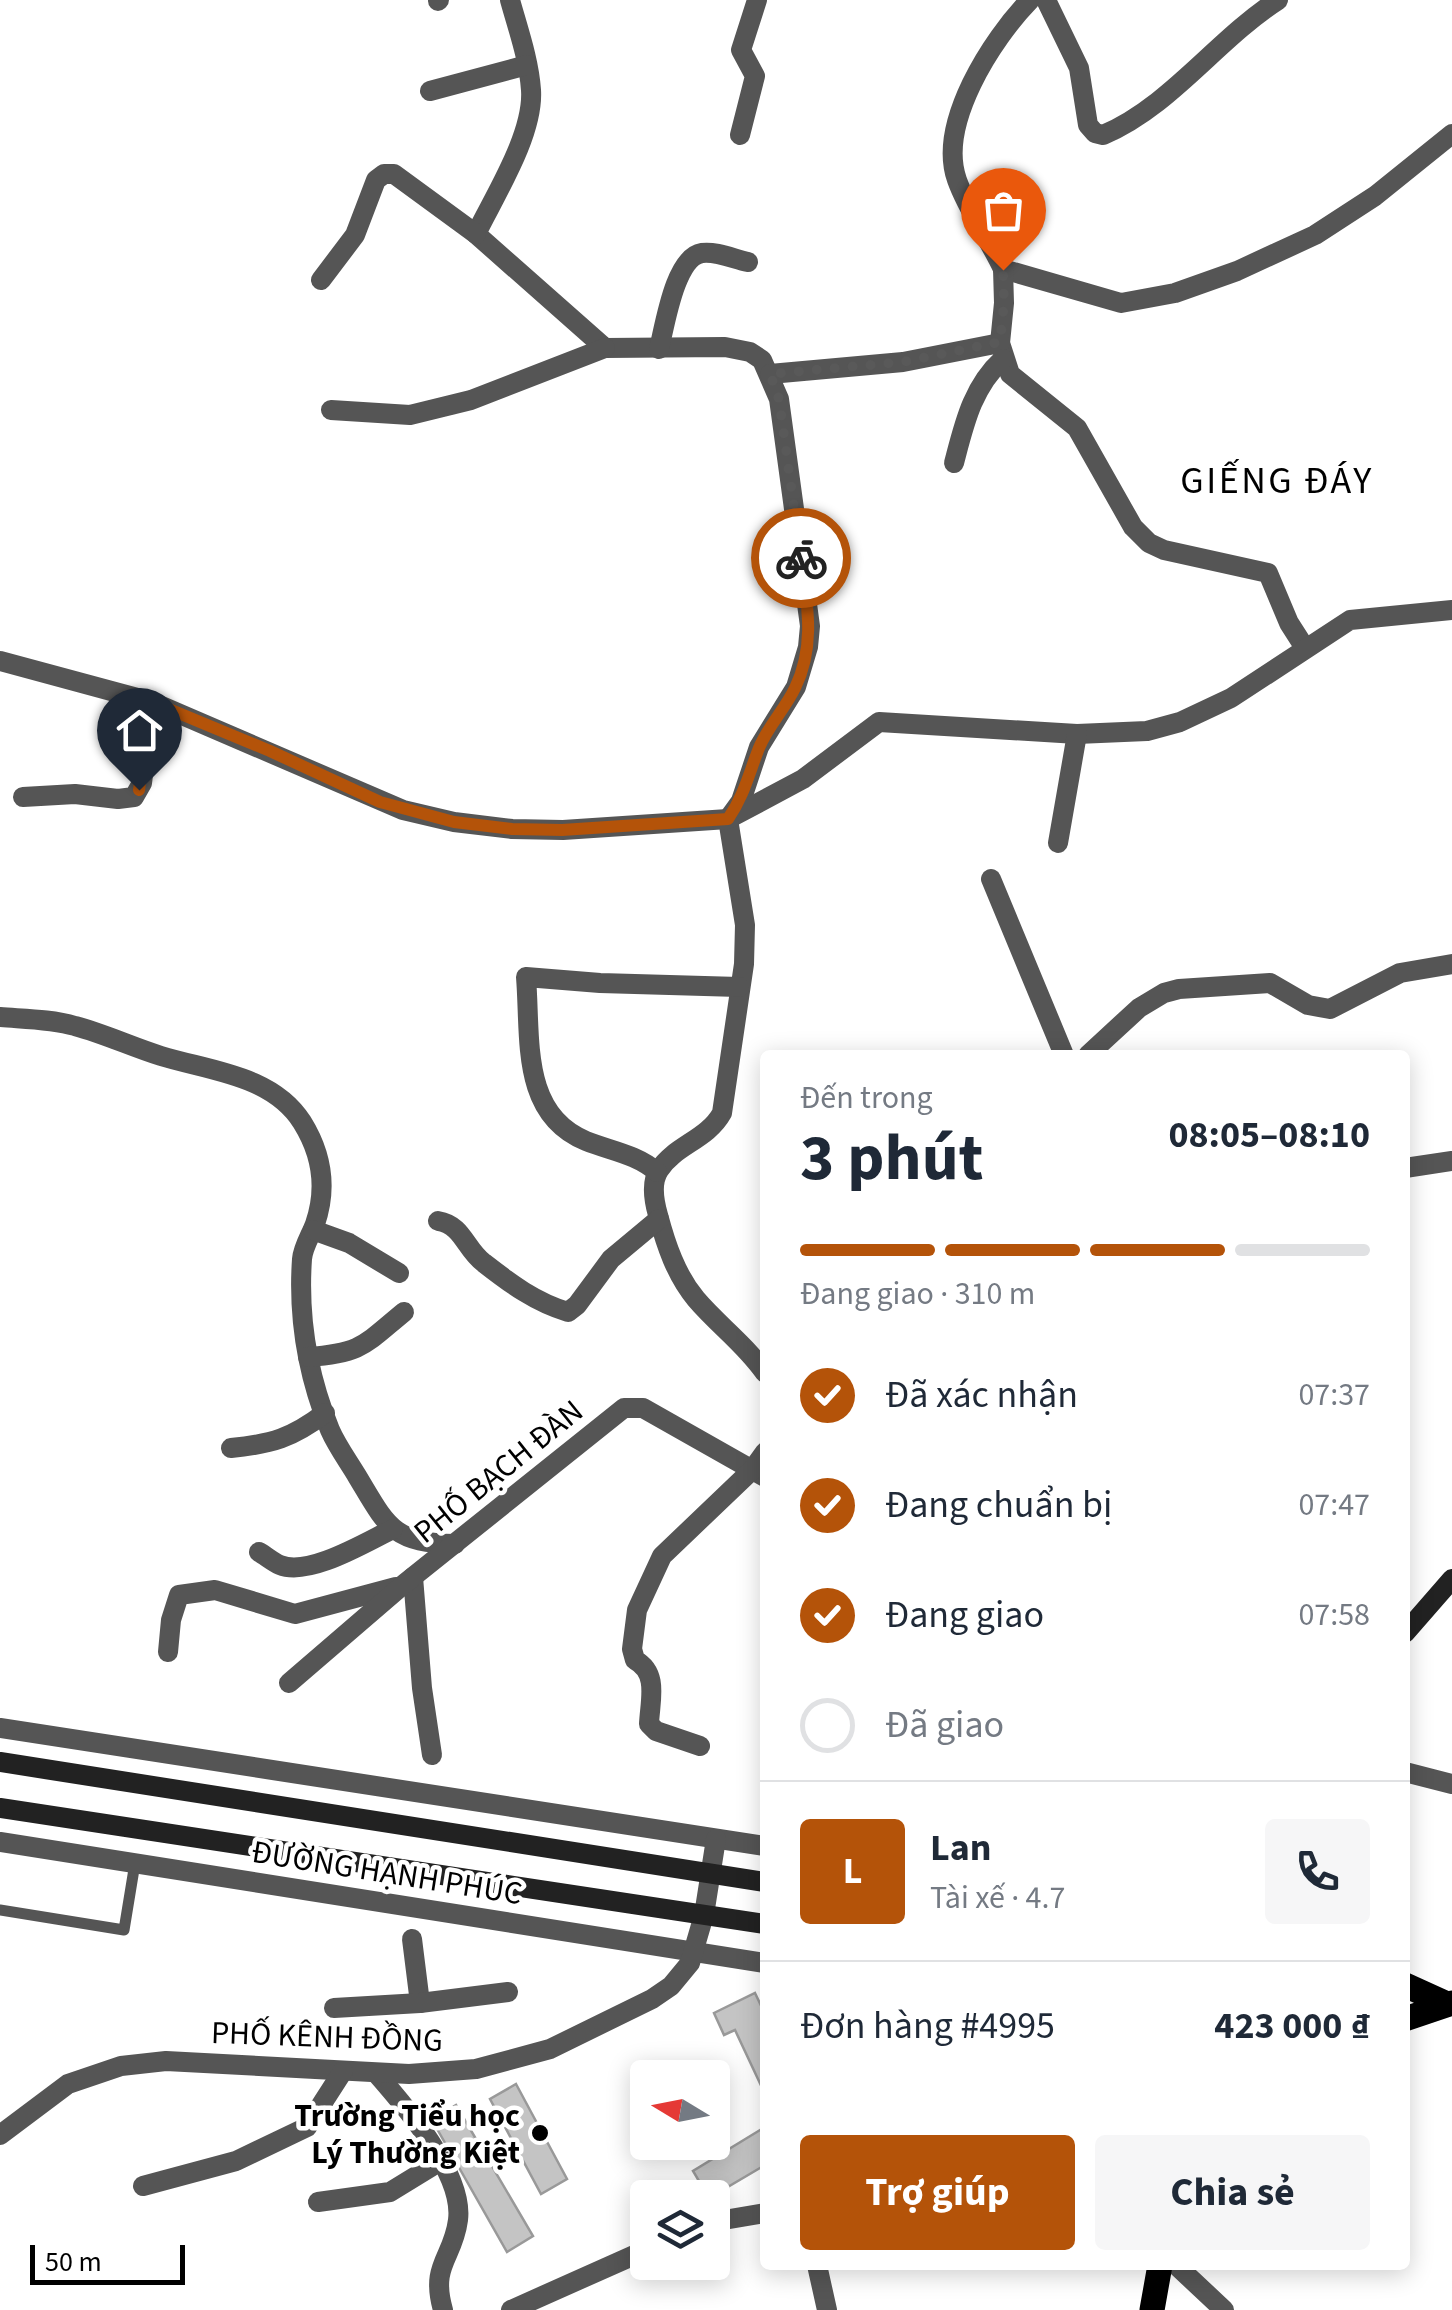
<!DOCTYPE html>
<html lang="vi">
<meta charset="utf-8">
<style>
:root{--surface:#fff;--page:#f6f6f7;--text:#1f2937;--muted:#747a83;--line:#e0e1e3;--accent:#b45309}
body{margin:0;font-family:"Source Sans 3",sans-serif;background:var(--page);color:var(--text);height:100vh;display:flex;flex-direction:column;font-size:38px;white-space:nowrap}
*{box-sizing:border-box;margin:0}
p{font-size:32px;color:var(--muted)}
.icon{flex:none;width:55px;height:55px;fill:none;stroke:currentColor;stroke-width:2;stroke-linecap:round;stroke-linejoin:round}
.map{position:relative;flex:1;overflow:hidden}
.drawer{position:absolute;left:760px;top:1050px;width:650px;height:1220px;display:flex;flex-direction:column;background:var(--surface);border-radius:10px;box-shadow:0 5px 25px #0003}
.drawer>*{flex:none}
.needle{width:65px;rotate:280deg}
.tools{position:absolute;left:630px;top:2060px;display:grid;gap:20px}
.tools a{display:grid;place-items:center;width:100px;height:100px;border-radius:10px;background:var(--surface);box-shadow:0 5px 25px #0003;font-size:50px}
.scale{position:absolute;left:30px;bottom:25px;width:155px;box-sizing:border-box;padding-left:10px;border:5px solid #000;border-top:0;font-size:28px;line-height:35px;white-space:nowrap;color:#000;-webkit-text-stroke:8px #fff;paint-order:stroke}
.pin{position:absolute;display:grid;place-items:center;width:85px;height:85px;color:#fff;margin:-102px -42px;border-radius:50% 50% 50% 0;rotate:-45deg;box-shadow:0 0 10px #0007}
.pin .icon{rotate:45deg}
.courier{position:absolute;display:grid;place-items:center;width:100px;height:100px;margin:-50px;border:8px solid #b45309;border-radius:50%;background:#fff;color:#222;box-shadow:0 2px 12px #0007}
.summary em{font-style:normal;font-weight:700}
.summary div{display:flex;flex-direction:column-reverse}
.summary{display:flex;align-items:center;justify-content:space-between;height:170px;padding:0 40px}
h1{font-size:65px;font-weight:700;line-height:75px}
.bar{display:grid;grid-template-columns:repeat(4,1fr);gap:15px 10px;align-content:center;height:120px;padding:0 40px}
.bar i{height:12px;border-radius:8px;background:var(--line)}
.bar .active{background:var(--accent)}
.bar p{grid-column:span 4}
.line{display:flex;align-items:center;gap:25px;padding:0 40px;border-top:2px solid var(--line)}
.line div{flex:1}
.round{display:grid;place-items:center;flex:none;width:105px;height:105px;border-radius:10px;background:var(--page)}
ol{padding:0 40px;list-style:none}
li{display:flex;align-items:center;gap:30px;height:110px}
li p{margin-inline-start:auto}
li .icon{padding:10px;border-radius:50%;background:var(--accent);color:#fff;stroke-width:4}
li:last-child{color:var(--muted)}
li i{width:55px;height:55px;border:5px solid var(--line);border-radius:50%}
.action{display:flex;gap:20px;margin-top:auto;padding:20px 40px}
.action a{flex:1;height:115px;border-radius:10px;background:var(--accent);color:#fff;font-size:40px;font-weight:700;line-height:115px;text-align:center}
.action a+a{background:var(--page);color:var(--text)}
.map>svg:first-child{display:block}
.building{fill:#c4c4c4;stroke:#999;stroke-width:2.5}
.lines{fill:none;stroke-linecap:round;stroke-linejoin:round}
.service{stroke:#555;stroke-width:11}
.minor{stroke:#555;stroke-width:20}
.secondary{stroke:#222;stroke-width:20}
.primary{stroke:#000;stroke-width:25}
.done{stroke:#595959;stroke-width:10;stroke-dasharray:0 18}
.route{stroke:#b45309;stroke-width:12}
.poi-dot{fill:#000;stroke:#fff;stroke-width:4}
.labels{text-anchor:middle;stroke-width:9;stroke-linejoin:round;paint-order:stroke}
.street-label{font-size:32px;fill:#000;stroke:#fff}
.poi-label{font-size:32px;font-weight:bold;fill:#000;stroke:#fff;text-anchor:end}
.quarter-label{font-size:38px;letter-spacing:2.5px;fill:#000;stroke:#fff}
</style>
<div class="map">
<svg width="1452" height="2310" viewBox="0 0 1452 2310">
<rect width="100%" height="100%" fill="#fff"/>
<!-- building -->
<g class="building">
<polygon points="755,1993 765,2014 765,2094 735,2030 724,2035 714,2013"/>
<polygon points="516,2084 567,2179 541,2194 490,2099"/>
<polygon points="456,2105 533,2236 507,2252 432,2120"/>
<polygon points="765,2127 765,2165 709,2198 693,2171"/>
</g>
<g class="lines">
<!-- service -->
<polyline class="service" points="0,1910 124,1930 135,1863"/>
<!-- minor -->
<g class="minor">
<path d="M510,0C518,29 529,60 531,90C534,134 495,195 476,234L605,348L725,347L750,352L762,360L779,399L810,626L808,647L796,687L759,747L741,801L728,819L745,925L744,964L722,1113C707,1140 675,1145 659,1170C651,1182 654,1201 658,1215C666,1245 676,1275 696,1299C718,1325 746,1345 765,1373"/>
<path d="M1030,0C992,39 937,124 957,180C968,211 989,239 1003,269L1121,303L1175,293L1237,271L1315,235L1375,196L1452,134"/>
<path d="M1046,0L1079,68L1088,125L1095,133L1103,135C1171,106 1216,40 1278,0"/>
<polyline points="438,1 439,0"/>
<polyline points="430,91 527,65"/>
<polyline points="740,135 755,76 741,50 757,0"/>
<polyline points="1003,269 1004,303 1000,343 1010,374 1077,428 1133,527 1149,543 1164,550 1268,573 1289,623 1305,648"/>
<polyline points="321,280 355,235 376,180 384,174 394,174 476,234"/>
<path d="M659,349C665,325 675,257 702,253C716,251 734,259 748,262"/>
<polyline points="770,374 903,362 1000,343"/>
<polyline points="331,410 410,415 471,400 605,348"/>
<path d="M954,463C964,425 972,387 1003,359"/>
<polyline points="0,661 152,702 403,810 454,822 512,829 563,830 728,819 803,779 879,722 1077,734 1147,731 1180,722 1231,698 1350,620 1452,610"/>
<polyline points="23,797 75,794 118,799 134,797 142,783 152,702"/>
<polyline points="1058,843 1077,734"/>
<polyline points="991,879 1064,1055"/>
<path d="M0,1017C25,1019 51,1019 75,1026C105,1034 132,1047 161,1056C210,1071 272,1075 302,1122C322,1154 327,1189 315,1224C311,1235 303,1247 302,1259C298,1317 308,1376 330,1430C337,1446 348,1461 357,1476C387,1526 392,1543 455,1544"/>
<polyline points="1088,1055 1139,1008 1164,993 1179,989 1270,983 1308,1005 1330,1009 1400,973 1452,964"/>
<polyline points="1405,1168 1452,1161"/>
<path d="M657,1172C636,1154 611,1151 586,1141C520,1114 531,1038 526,977L600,983L739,987"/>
<path d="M438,1221C463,1225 465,1249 484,1263C511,1284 535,1302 568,1312L577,1305L611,1259L659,1219"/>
<polyline points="313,1230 349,1243 399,1273"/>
<path d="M308,1357C362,1353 364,1345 404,1312"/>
<path d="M231,1448C272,1444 292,1438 325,1413"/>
<path d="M259,1552C266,1556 273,1562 280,1565C309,1577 366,1542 393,1529"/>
<polyline points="413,1577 422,1688 432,1755"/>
<polyline points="168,1652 171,1620 179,1595 215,1590 295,1614 396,1587"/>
<polyline points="289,1683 404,1584 624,1408 643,1408 765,1477"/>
<polyline points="0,1728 765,1846"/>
<path d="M700,1746L656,1731L649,1724C650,1700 659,1673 635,1660L632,1649L637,1610L662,1556L752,1470L765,1452"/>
<polyline points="1405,1772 1452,1784"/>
<polyline points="0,1842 765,1963"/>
<polyline points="412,1939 420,2003"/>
<polyline points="334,2008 420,2003 508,1992"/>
<path d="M376,2073C405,2106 464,2174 458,2220C453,2259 430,2264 443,2310"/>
<polyline points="0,2135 68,2084 121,2066 166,2061 409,2074 476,2069 550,2049 652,1999 671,1986 690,1963 704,1915 716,1839"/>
<polyline points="143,2186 236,2161 307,2127 343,2071"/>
<polyline points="318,2202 390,2192 439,2162"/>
<polyline points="712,2222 765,2213"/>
<polyline points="817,2265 827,2310"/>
<polyline points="1176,2265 1224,2310"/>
<polyline points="511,2310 648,2249"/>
</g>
<!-- secondary -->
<g class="secondary">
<polyline points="1405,1633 1452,1579"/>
<polyline points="0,1762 765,1882"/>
<polyline points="0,1808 765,1924"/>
</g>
<!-- primary -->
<g class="primary">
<polyline points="1405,1985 1447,2004"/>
<polyline points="1405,2019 1452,2003"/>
<polyline points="1152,2310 1160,2265"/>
</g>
</g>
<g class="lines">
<!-- done -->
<polyline class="done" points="801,558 779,399 770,374 903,362 1000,342 1004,303 1003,270"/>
<!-- route -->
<path class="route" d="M139,790L152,702L270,751L380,802L454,822L512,829L562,830L728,819C744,796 749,773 759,748C768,726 785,709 795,688C816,645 807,603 801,558"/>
</g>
<!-- markers -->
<circle class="poi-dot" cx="540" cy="2133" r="10"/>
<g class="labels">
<!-- street labels -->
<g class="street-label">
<text transform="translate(498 1471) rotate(-39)" y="11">PHỐ BẠCH ĐÀN</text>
<text transform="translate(387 1872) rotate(9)" y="11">ĐƯỜNG HẠNH PHÚC</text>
<text transform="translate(327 2036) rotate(2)" y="11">PHỐ KÊNH ĐỒNG</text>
</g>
<!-- poi labels -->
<g class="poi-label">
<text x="520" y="2126">Trường Tiểu học<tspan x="520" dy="37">Lý Thường Kiệt</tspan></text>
</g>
<!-- quarter labels -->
<g class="quarter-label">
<text x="1277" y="493">GIẾNG ĐÁY</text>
</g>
</g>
</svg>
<div class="tools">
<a><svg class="needle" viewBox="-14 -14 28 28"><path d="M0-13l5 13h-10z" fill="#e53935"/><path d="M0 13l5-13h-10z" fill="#747a83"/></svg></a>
<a><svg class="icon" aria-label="layers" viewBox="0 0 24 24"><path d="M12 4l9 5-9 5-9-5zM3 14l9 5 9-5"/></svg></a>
</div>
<div class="scale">50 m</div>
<div class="pin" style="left:1003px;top:270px;background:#ea580c"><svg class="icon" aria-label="bag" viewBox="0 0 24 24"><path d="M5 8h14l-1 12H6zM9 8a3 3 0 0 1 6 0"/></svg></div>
<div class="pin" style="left:139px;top:790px;background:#1f2937"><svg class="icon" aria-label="home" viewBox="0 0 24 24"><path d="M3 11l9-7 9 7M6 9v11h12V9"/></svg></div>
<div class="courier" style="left:801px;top:558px"><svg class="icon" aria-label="bike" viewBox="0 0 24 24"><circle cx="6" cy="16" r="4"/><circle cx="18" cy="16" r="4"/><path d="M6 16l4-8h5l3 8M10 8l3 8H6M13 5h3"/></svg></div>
<section class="drawer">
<div class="summary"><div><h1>3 phút</h1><p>Đến trong</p></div><em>08:05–08:10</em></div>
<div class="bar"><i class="active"></i><i class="active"></i><i class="active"></i><i></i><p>Đang giao · 310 m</p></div>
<ol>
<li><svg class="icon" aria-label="check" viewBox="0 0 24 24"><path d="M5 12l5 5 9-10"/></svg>Đã xác nhận<p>07:37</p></li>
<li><svg class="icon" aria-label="check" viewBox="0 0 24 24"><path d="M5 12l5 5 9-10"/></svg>Đang chuẩn bị<p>07:47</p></li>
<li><svg class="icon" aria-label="check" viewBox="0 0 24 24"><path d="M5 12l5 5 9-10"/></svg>Đang giao<p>07:58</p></li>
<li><i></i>Đã giao</li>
</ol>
<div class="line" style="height:180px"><b class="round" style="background:var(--accent);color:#fff">L</b><div><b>Lan</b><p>Tài xế · 4.7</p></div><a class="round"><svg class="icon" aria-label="phone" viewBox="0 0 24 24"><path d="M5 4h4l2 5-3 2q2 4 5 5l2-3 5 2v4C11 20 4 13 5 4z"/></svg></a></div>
<div class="line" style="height:130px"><div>Đơn hàng #4995</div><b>423 000 ₫</b></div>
<div class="action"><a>Trợ giúp</a><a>Chia sẻ</a></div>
</section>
</div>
